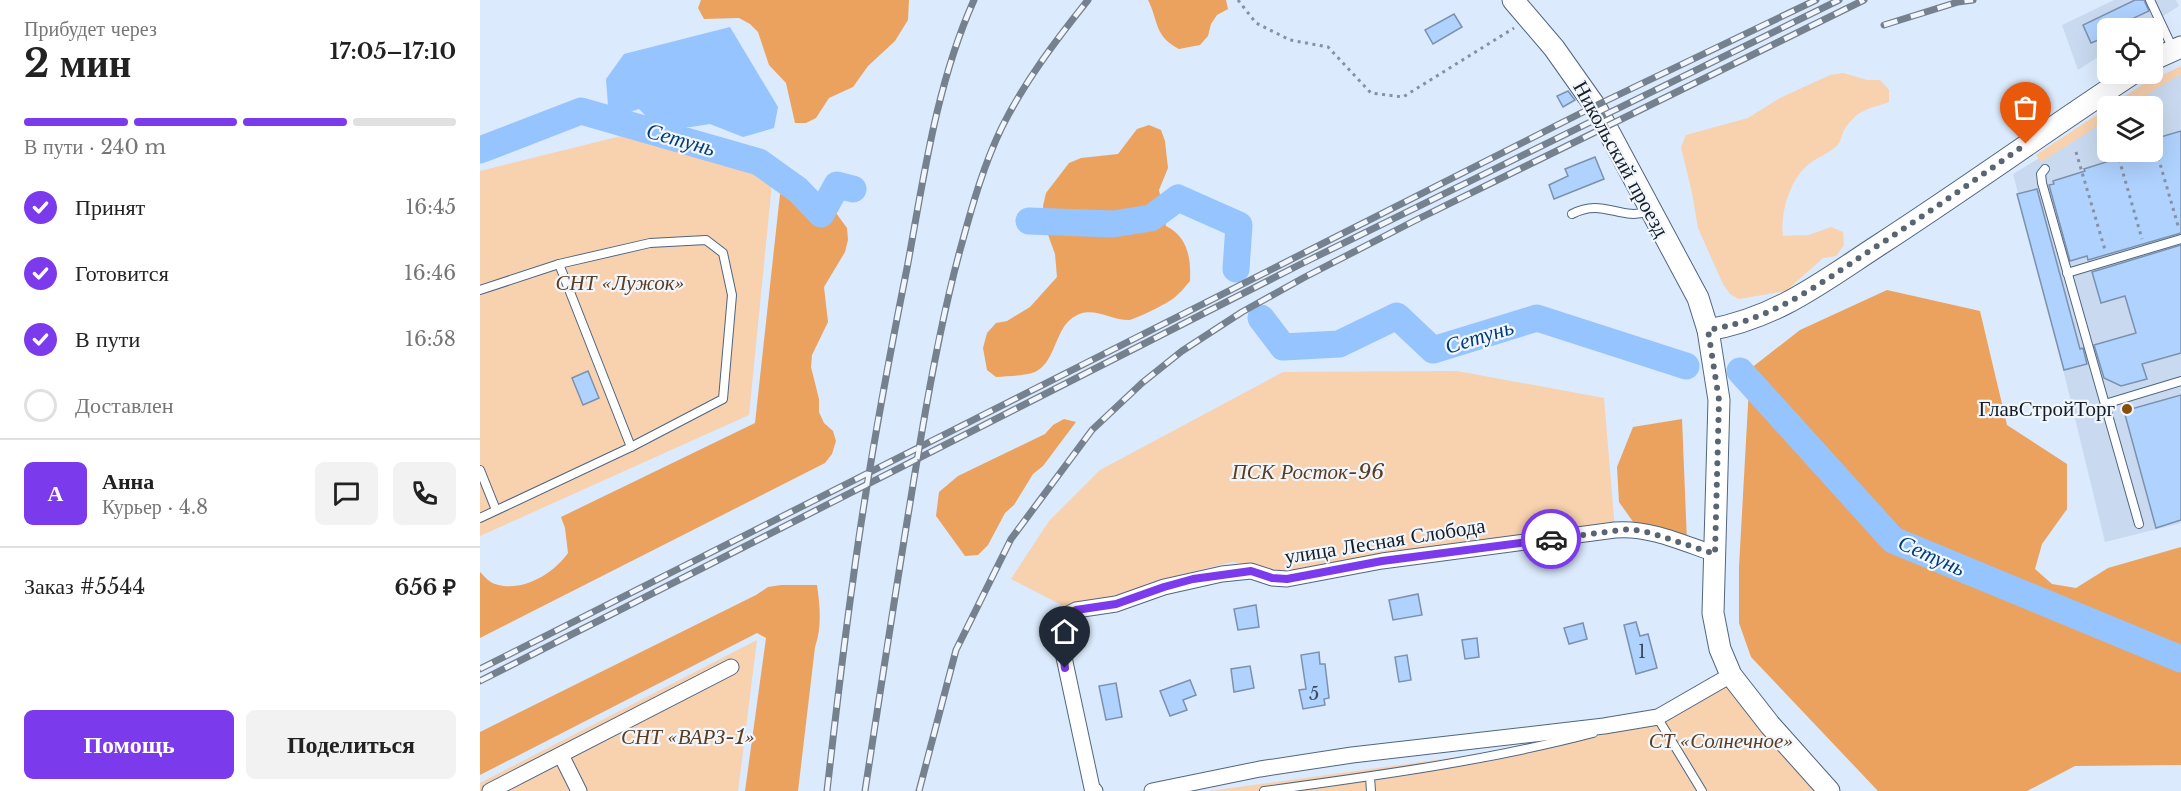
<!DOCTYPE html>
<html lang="ru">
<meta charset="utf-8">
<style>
:root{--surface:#fff;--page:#f2f2f2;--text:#222;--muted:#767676;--line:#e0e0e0;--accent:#7c3aed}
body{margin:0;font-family:"Libre Baskerville",serif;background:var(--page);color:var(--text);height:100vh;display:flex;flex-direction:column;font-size:22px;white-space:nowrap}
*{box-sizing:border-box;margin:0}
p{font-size:20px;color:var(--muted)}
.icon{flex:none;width:33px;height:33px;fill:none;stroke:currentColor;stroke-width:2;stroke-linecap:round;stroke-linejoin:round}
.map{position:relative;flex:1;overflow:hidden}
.sheet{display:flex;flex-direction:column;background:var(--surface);width:480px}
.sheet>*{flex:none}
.buttons{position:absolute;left:1617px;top:18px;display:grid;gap:12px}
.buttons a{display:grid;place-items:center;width:66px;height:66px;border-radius:9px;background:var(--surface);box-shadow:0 6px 24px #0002;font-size:30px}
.pin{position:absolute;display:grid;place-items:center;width:51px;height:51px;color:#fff;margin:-62px -26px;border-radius:50% 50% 50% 0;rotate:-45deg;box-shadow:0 0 6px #0007}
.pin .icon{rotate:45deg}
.courier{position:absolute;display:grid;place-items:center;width:60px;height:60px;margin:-30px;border:4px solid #7c3aed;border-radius:50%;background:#fff;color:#222;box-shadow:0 2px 8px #0007}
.summary em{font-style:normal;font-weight:700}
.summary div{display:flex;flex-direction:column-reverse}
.summary{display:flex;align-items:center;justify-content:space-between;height:102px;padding:0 24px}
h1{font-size:39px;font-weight:700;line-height:45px}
.bar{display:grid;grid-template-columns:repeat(4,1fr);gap:9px 6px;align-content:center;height:72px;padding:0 24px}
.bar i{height:8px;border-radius:4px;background:var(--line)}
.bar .current{background:var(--accent)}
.bar p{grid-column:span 4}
.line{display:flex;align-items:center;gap:15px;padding:0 24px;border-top:2px solid var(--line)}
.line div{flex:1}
.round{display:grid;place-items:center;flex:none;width:63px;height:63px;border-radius:9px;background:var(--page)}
ol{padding:0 24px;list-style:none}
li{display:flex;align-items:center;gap:18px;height:66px}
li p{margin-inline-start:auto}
li .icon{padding:6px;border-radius:50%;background:var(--accent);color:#fff;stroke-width:4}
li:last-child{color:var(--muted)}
li i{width:33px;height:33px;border:3px solid var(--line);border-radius:50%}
.action{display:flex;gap:12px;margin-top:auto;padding:12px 24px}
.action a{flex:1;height:69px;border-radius:9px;background:var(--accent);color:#fff;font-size:24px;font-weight:700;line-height:69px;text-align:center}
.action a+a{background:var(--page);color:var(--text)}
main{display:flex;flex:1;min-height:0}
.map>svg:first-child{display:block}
.built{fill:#c9daf0}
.green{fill:#f8d1ae}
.forest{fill:#eaa25e}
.water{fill:#96c4fe}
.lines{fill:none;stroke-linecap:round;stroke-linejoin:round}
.river{stroke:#96c4fe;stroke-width:27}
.building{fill:#afd2fe;stroke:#7b91ae;stroke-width:1.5}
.lane-casing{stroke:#506580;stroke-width:10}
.street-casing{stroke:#506580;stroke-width:17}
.secondary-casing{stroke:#506580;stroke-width:23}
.path{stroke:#8692a1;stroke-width:3;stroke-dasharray:3 4.5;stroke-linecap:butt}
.lane{stroke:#fff;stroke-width:8}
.street{stroke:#fff;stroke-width:15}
.secondary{stroke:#fff;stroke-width:21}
.rail-casing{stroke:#76818f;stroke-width:7}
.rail{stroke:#f1f6fc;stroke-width:4.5;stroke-dasharray:14;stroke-linecap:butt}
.done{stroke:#5a6572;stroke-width:6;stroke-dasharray:0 10.8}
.route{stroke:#7c3aed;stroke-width:8}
.poi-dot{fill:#894f06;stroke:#f1f6fc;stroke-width:2}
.labels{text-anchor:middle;stroke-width:4.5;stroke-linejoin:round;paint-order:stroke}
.number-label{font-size:18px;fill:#3b4a5d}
.street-label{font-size:21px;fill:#141d27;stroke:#f1f6fc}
.park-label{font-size:21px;font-style:italic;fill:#5a3c20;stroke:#f1f6fc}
.poi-label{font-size:21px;fill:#141d27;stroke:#f1f6fc;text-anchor:end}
.water-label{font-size:22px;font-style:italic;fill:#003d7b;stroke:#f1f6fc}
</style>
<main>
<section class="sheet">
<div class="summary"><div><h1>2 мин</h1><p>Прибудет через</p></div><em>17:05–17:10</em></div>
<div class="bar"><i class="current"></i><i class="current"></i><i class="current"></i><i></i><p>В пути · 240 m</p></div>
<ol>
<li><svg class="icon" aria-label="check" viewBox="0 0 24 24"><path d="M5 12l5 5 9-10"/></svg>Принят<p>16:45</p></li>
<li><svg class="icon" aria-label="check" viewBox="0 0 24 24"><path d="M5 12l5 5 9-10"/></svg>Готовится<p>16:46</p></li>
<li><svg class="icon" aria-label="check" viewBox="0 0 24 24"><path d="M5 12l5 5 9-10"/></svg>В пути<p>16:58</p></li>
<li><i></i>Доставлен</li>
</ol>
<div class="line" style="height:108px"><b class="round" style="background:var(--accent);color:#fff">А</b><div><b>Анна</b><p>Курьер · 4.8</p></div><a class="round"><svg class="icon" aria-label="chat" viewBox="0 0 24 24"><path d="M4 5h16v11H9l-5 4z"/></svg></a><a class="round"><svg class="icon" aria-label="phone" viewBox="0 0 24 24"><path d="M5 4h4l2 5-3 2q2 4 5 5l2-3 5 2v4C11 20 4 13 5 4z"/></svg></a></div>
<div class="line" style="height:78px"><div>Заказ #5544</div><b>656 ₽</b></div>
<div class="action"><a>Помощь</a><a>Поделиться</a></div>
</section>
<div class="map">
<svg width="1701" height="791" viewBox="0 0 1701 791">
<rect width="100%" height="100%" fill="#dbeafc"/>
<!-- built -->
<g class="built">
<polygon points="1634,0 1696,0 1699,6 1664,28 1628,28 1627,51 1598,70 1582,25"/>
<polygon points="1701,74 1701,523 1625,542 1565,295 1533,174 1627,117 1628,152 1672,152 1672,106 1645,106"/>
</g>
<!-- green -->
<g class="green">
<polygon points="1701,66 1701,74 1648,106 1630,106 1662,85"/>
<path d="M1363,73L1387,80H1400L1409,90V102C1386,110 1378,109 1364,130C1362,134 1361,140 1359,143C1353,152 1337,157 1329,164C1310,179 1300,213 1303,236L1329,235L1351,227L1363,232L1364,245L1356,256L1343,258L1306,291L1259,299L1250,294L1243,284L1218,228L1212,193L1201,147L1206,135L1268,118L1300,98L1350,75Z"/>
<polygon points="1627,108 1627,120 1561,162 1556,155"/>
<polygon points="145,135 294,163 269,415 0,536 0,171"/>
<polygon points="977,371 1124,398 1135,530 819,574 752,562 672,582 646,596 591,610 531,579 569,521 620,470 803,372"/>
<polygon points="277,640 258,791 0,791 0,783"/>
<polygon points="1251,675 1346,791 729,791 1073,744 1177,723"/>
</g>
<!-- forest -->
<g class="forest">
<polygon points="221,0 429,0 428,20 415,41 388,66 373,87 349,98 336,118 326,123 315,123 306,83 289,65 278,32 270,24 259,18 224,19 218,8"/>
<path d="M668,0H746L748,9L737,15L731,24L728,36L720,45L699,49C674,36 679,22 668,0Z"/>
<path d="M669,125L681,130L685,141L688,168L679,190L686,226C708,237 711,258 710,281C705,287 700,293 694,298C688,303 656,319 649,320C629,320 610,303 591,319C574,332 575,366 552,373C541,376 527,376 516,377L507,370L503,348L507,333L516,323L527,321L550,307L577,277L575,254L567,232L563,206L566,193L589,163L601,158L638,154L657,129Z"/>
<path d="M301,185L313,189L321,196L345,198L367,228L368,240L365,252L344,287L348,322L332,355L331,367L339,399V412L344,423L353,431L356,441L352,454L345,463L0,638V572C4,576 10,583 15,584C42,593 73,574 88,553L85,528L81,517L275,423Z"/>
<polygon points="1407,290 1500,311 1527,425 1587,464 1587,509 1562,544 1555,569 1572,584 1596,588 1628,568 1701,547 1701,765 1595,766 1547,791 1398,791 1271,657 1259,623 1259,567 1270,369 1320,330"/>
<polygon points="584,419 596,422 563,466 553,474 534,505 525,513 508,545 498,555 485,556 456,516 459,492 478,476 565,434 573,425"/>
<polygon points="1202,419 1207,542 1156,526 1139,502 1137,467 1153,427"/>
<path d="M301,585H337C340,606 342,627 335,647L318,791H265L286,638L277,633L0,775V732L276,595L288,587Z"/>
</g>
<!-- water -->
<polygon class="water" points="250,27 298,107 294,128 263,137 230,124 211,127 178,128 159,109 129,119 126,79 144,54"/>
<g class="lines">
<!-- river -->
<g class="river">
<polyline points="0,150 101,111 279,162 318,190 341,214 357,185 373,189"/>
<polyline points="549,221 633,224 671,218 698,198 759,225 756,269"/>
<polyline points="781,318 803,347 859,344 917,316 953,350 1057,318 1206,366"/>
<polyline points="1260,371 1413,540 1701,659"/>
</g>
</g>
<!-- building -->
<g class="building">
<polygon points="1655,0 1664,0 1669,11 1641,24 1643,28 1628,28 1628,36 1611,43 1603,25"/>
<polygon points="974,14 982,27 953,44 945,30"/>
<polygon points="1088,91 1095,100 1083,107 1077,96"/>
<polygon points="1701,131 1701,233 1608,260 1607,256 1590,261 1569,185 1574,184 1573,181 1605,171 1604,169 1642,157 1641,152 1681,152 1677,138"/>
<polygon points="1115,157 1124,179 1074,199 1069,185 1088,176 1085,169"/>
<polygon points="1557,189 1600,349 1603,348 1607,364 1584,370 1537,194"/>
<polygon points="1701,245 1701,353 1662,364 1667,379 1641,386 1624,378 1614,345 1656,333 1645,296 1621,303 1612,272"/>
<polygon points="108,371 119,398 103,405 92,378"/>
<polygon points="1701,395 1701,520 1676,528 1644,411"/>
<polygon points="938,594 942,615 913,620 909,600"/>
<polygon points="776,605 779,627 758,630 754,609"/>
<polygon points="1156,622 1160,636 1168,634 1177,668 1156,674 1144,625"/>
<polygon points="1103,623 1107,639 1089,644 1084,628"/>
<polygon points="997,638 999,657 985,659 982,640"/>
<polygon points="839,652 840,664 845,664 849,698 844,699 845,705 823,709 819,690 826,689 821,655"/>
<polygon points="927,655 931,680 919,682 915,657"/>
<polygon points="770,666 774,688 754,692 751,669"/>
<polygon points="710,680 716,695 703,700 707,710 690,716 680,691"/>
<polygon points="636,683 642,717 626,720 619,686"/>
</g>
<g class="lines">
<!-- lane casing -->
<g class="lane-casing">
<g id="lane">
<polyline points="1670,0 1693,49"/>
<polyline points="1565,169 1561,174 1562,183 1659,524"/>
<path d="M1092,214C1123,197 1141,222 1169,211"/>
<polyline points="1587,273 1701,239"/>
<polyline points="0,290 79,264 151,447"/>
<polyline points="1625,404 1701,381"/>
<polyline points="0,470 16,510"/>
<polyline points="0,518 151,447 243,399 252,295 243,253 226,240 170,243 79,264"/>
<polyline points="1177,717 1222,791"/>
<polyline points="890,777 891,791"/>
<path d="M784,791C894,776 1006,761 1113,733"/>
</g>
</g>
<!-- street casing -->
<g class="street-casing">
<g id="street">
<polyline points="81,755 99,791"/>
<polyline points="10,791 251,667"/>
<path d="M615,791L612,788L582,648L580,626L588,614L596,610L636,604L684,587L742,574L771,571L792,578L807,579L902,561L1135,530C1169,527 1203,543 1235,554"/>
<polyline points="672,791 780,769 872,755 1124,726 1178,717 1251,675"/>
</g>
</g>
<!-- secondary casing -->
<g class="secondary-casing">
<g id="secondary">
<polyline points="1033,0 1074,48 1115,106 1218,298 1228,330 1239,400 1233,613 1240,649 1251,675 1290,725 1349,791"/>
<polyline points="1672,60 1701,47"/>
<path d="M1228,330C1297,318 1342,282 1399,245C1484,190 1567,130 1652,74"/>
</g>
</g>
<!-- path -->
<g class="path">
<polyline points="758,0 776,23 810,40 848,47 891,93 923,97 1034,28"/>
<polyline points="1672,136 1699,229"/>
<polyline points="1596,152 1625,250"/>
<polyline points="1637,152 1662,239"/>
</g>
<!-- lane -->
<use href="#lane" class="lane"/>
<!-- street -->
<use href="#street" class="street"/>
<!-- secondary -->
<use href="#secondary" class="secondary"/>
<!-- rail casing -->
<g class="rail-casing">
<g id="rail">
<polyline points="1404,25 1478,2 1493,0"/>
<polyline points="0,669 1115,106 1336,0"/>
<polyline points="0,681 819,265 1359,0"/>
<path d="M347,791C355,721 363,650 373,580C387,474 407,368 428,263C444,175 457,82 494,0"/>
<path d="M385,791C403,673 421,555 441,437C452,372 464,307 482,243C493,203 504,164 522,127C545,81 576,40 608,0"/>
<polyline points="439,791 476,650 531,539 612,430 662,383 702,351 762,312 825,277 934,221 1384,0"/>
</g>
</g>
<!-- rail -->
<use href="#rail" class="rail"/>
</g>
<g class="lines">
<!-- done -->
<path class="done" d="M1071,539L1150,529L1171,533L1235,554L1239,400L1228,330C1294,319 1336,286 1391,250C1444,216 1495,180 1546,144"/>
<!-- route -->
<polyline class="route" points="585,668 580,626 588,614 596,610 636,604 684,587 713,579 771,571 792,578 807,579 902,561 1071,539"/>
</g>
<!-- markers -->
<circle class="poi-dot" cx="1647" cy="409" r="6"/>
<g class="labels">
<!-- number labels -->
<g class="number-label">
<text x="1162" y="658">1</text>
<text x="834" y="700">5</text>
</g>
<!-- street labels -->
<g class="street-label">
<text transform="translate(1141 159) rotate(61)" y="7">Никольский проезд</text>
<text transform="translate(905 541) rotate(-9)" y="7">улица Лесная Слобода</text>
</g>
<!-- park labels -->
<g class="park-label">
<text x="140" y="290">СНТ «Лужок»</text>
<text x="828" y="479">ПСК Росток-96</text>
<text x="208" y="744">СНТ «ВАРЗ-1»</text>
<text x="1241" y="748">СТ «Солнечное»</text>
</g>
<!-- poi labels -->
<g class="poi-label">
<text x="1635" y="416">ГлавСтройТорг</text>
</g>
<!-- water labels -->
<g class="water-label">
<text transform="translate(201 139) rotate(16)" y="8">Сетунь</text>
<text transform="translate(999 336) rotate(-17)" y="8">Сетунь</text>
<text transform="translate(1452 555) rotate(24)" y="8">Сетунь</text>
</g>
</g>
</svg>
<div class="buttons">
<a><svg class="icon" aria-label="locate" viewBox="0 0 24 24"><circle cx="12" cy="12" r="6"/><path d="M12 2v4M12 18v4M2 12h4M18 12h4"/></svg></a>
<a><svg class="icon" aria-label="layers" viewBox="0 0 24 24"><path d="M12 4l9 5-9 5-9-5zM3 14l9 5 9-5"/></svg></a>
</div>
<div class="pin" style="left:1546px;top:144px;background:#ea580c"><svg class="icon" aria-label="bag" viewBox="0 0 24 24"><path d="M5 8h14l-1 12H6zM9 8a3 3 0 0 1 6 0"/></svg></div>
<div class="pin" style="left:585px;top:668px;background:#1f2937"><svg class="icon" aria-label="home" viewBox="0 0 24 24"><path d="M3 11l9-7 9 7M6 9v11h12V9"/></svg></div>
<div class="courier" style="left:1071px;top:539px"><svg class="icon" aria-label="car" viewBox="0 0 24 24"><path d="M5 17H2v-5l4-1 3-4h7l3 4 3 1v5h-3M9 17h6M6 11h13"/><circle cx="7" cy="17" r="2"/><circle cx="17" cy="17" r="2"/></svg></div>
</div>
</main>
